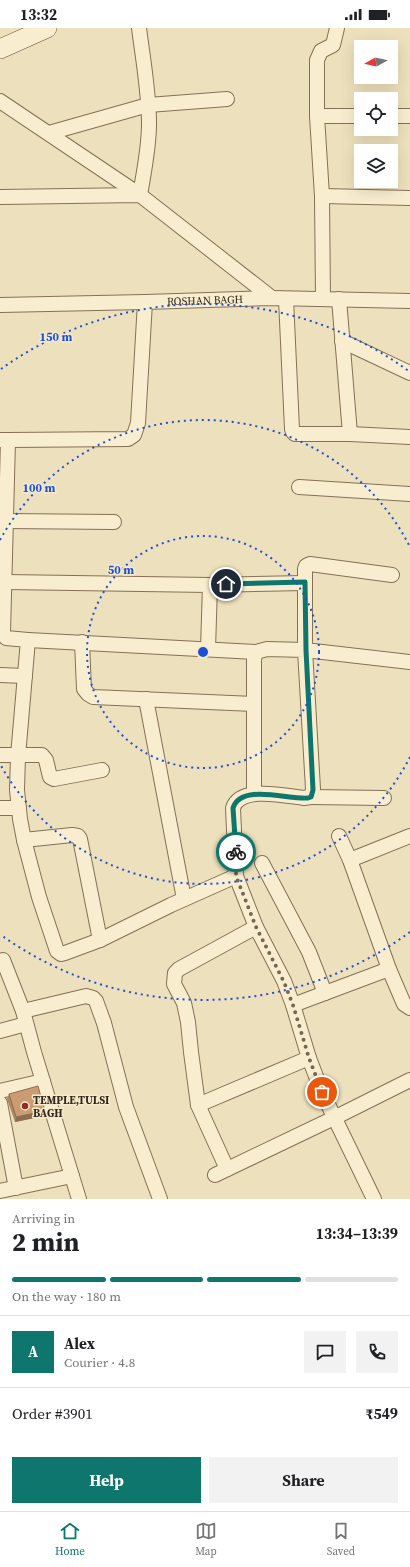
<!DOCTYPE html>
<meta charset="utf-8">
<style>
:root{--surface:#fff;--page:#f2f2f2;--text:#202124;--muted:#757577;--line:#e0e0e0;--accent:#0f766e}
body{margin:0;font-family:"Source Serif 4",serif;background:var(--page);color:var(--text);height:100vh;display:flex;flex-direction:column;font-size:15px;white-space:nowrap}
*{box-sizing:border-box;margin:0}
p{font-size:13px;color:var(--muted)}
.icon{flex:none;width:22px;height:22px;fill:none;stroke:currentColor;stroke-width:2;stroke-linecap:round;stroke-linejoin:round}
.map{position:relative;height:1171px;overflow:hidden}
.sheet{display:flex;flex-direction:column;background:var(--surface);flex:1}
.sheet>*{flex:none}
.needle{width:26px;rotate:262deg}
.controls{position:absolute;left:354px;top:12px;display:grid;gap:8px}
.controls a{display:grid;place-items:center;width:44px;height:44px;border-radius:0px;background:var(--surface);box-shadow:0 4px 16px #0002;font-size:20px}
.pin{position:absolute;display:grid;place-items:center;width:34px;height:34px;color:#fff;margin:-17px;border:2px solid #fff;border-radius:50%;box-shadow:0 1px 4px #0007}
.courier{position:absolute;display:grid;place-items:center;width:40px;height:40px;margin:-20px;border:3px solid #0f766e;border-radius:50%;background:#fff;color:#222;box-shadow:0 1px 5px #0007}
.head em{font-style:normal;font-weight:700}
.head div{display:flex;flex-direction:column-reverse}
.head{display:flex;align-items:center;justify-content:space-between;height:68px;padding:0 12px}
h1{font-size:26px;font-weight:700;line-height:30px}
.bar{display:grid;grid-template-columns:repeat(4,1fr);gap:6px 4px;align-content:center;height:48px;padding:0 12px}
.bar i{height:5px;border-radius:3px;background:var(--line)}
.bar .on{background:var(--accent)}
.bar p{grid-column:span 4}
.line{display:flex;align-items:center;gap:10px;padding:0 12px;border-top:1px solid var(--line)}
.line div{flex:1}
.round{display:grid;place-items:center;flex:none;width:42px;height:42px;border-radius:0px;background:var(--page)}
.cta{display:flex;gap:8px;margin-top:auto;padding:8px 12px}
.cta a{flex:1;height:46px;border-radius:0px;background:var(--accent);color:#fff;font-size:16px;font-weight:700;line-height:46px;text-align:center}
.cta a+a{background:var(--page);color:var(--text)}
.status{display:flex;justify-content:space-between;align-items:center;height:28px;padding:0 20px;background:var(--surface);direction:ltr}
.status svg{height:11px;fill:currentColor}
.tab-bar{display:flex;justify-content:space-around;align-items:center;height:56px;border-top:1px solid var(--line);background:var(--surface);font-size:11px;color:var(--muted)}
.tab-bar a{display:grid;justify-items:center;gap:2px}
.tab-bar .on{color:var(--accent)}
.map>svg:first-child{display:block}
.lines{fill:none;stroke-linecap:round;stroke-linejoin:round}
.street-casing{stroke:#847056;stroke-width:16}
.secondary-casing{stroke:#665139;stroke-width:20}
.street{stroke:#f8eecf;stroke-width:14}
.secondary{stroke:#f8eecf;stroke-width:19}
.wall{fill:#af8562}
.shaded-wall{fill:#8e6c50}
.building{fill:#cb9b72;stroke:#8e6c50}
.done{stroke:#746853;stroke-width:4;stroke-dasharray:0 7.2}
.route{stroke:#0f766e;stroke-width:5}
.ring{fill:none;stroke:#1d4ed8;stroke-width:2;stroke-dasharray:2 4}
.poi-dot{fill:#932a26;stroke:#f5eacb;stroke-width:1.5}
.labels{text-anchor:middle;stroke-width:3;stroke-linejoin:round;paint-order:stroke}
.street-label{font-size:11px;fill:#33281b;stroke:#f5eacb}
.poi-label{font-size:11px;font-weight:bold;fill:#33281b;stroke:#f5eacb;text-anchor:start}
.centre{fill:#1d4ed8;stroke:#f5eacb;stroke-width:2}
.ring-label{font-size:12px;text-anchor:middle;font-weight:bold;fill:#1d4ed8;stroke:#f5eacb;stroke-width:3;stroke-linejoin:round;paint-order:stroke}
</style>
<div class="status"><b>13:32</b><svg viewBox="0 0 49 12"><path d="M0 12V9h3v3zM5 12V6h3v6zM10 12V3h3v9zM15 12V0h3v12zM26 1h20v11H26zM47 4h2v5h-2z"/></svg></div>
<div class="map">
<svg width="410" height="1171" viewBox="0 0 410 1171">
<rect width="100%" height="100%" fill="#ede0bc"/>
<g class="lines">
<!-- street casing -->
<g class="street-casing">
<g id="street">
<path d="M0,73L140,167C144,143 149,120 149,96C149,63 143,32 139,0"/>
<polyline points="317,88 361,88"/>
<polyline points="391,88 410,88"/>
<polyline points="49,105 148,77 227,71"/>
<polyline points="322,168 410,170"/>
<polyline points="0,169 140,167 272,270"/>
<polyline points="286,271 292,401 293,404 295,406 350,406 339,271"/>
<polyline points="323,271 322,168 317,88 317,32 321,23 333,17 337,0"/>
<path id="s1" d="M0,277L145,274L272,270L410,273"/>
<polyline points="342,313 410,345"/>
<polyline points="350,406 410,409"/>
<path d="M0,412H8L3,605L6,610L28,612L18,728L17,762L20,791L24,812L39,869L57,923L61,926L65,925L100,912L171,877L236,848L233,780C240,757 286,768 304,770L311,769L313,761L305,622L267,621L256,624L254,631V765"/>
<polyline points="8,412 128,411 134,407 138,395 145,274"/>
<polyline points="299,459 410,466"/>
<polyline points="6,493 114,494"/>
<polyline points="392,547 310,536 306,538 305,541 305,622 410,634"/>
<polyline points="5,554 210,557 208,621"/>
<polyline points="210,557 305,555"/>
<polyline points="28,612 256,624"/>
<polyline points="82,614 84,661 88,666 93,669 254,676"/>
<polyline points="0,647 25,648"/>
<polyline points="146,671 184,871"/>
<polyline points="0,727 42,727 46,732 50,749 54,751 102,742"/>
<polyline points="311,769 384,770"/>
<polyline points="0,780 19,780"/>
<polyline points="339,808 350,832 389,941 404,976 410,980"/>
<polyline points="24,812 72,807 78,808 80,811 100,912"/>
<polyline points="350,832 410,808"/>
<polyline points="262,835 309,924 325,965"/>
<polyline points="236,848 256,899 284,953 293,977 309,1030 322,1064 374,1171"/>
<polyline points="3,932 23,983 34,1024 79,1171"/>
<polyline points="293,977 389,941"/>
<polyline points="23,983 86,968 93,970 96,973 104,995 126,1079 160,1171"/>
<polyline points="0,1003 26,996"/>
<polyline points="0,1063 43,1053"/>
<polyline points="0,1075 16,1160"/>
<polyline points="198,1077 309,1030"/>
<polyline points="227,1141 198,1077 191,1024 188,994 184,975 174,956 175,945 179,941 256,899"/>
<polyline points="215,1147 334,1090 410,1052"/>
<polyline points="0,1163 72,1148"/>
</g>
</g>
<!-- secondary casing -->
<g class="secondary-casing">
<polyline id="secondary" points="0,21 47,0"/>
</g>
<!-- street -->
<use href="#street" class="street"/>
<!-- secondary -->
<use href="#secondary" class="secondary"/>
</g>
<!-- wall -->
<polygon class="wall" points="9,1066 44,1088 15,1094 7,1071"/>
<!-- shaded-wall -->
<polygon class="shaded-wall" points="45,1083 44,1088 15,1094 16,1089"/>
<!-- building -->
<polygon class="building" points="38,1058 45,1083 16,1089 9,1066"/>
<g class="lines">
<!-- done -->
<polyline class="done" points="236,824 236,848 256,899 284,954 293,977 309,1030 322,1064"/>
<!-- route -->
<path class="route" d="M226,556L305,554L306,622L313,762L311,769L308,770C289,772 241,755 233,780L236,824"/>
</g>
<!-- distance rings -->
<g class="ring">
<circle cx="203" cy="624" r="116"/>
<path d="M410 729A232 232 0 0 1 0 736M0 512A232 232 0 0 1 410 519"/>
<path d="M410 904A348 348 0 0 1 1 907M1 341A348 348 0 0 1 410 344"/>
</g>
<!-- markers -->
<circle class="poi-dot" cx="25" cy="1078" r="4"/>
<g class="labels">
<!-- street labels -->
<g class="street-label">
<text dy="4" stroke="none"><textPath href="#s1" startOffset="205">ROSHAN BAGH</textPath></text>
</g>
<!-- poi labels -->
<g class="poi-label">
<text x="33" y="1076">TEMPLE,TULSI<tspan x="33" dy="13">BAGH</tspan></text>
</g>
</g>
<circle cx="203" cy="624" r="6" class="centre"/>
<g class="ring-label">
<text x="56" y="313">150 m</text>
<text x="39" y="464">100 m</text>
<text x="121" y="546">50 m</text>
</g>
</svg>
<div class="controls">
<a><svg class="needle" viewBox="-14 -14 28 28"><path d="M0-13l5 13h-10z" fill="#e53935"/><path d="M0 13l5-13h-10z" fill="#757577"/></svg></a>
<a><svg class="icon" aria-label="locate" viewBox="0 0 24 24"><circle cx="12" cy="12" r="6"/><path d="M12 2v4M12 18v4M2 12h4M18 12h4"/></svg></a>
<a><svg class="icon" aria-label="layers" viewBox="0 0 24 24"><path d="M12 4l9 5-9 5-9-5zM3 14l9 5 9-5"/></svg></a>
</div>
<div class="pin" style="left:322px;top:1064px;background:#ea580c"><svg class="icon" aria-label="bag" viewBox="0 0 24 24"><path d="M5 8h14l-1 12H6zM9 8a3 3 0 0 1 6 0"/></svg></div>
<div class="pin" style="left:226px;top:556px;background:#1f2937"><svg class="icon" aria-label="home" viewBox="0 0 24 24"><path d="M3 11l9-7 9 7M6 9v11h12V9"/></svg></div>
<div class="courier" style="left:236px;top:824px"><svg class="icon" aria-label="bike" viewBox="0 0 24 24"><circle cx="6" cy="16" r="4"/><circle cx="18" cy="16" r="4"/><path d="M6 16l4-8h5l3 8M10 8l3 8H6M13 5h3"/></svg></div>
</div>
<section class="sheet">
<div class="head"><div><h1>2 min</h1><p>Arriving in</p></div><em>13:34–13:39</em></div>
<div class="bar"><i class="on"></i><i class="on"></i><i class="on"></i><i></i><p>On the way · 180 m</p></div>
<div class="line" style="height:72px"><b class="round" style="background:var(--accent);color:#fff">A</b><div><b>Alex</b><p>Courier · 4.8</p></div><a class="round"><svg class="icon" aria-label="chat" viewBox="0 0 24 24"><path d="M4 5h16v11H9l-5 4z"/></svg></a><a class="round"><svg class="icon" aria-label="phone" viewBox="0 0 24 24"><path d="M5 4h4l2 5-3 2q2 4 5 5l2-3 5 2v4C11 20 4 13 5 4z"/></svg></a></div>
<div class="line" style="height:52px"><div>Order #3901</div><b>₹549</b></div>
<div class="cta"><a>Help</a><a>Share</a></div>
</section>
<nav class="tab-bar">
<a class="on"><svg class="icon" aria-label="home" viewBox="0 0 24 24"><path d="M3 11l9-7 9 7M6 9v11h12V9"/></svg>Home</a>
<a><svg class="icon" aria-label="map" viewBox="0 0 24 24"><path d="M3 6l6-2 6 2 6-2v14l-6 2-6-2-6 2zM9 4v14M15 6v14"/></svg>Map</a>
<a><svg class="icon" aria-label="saved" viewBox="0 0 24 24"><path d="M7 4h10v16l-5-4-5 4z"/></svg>Saved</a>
</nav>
